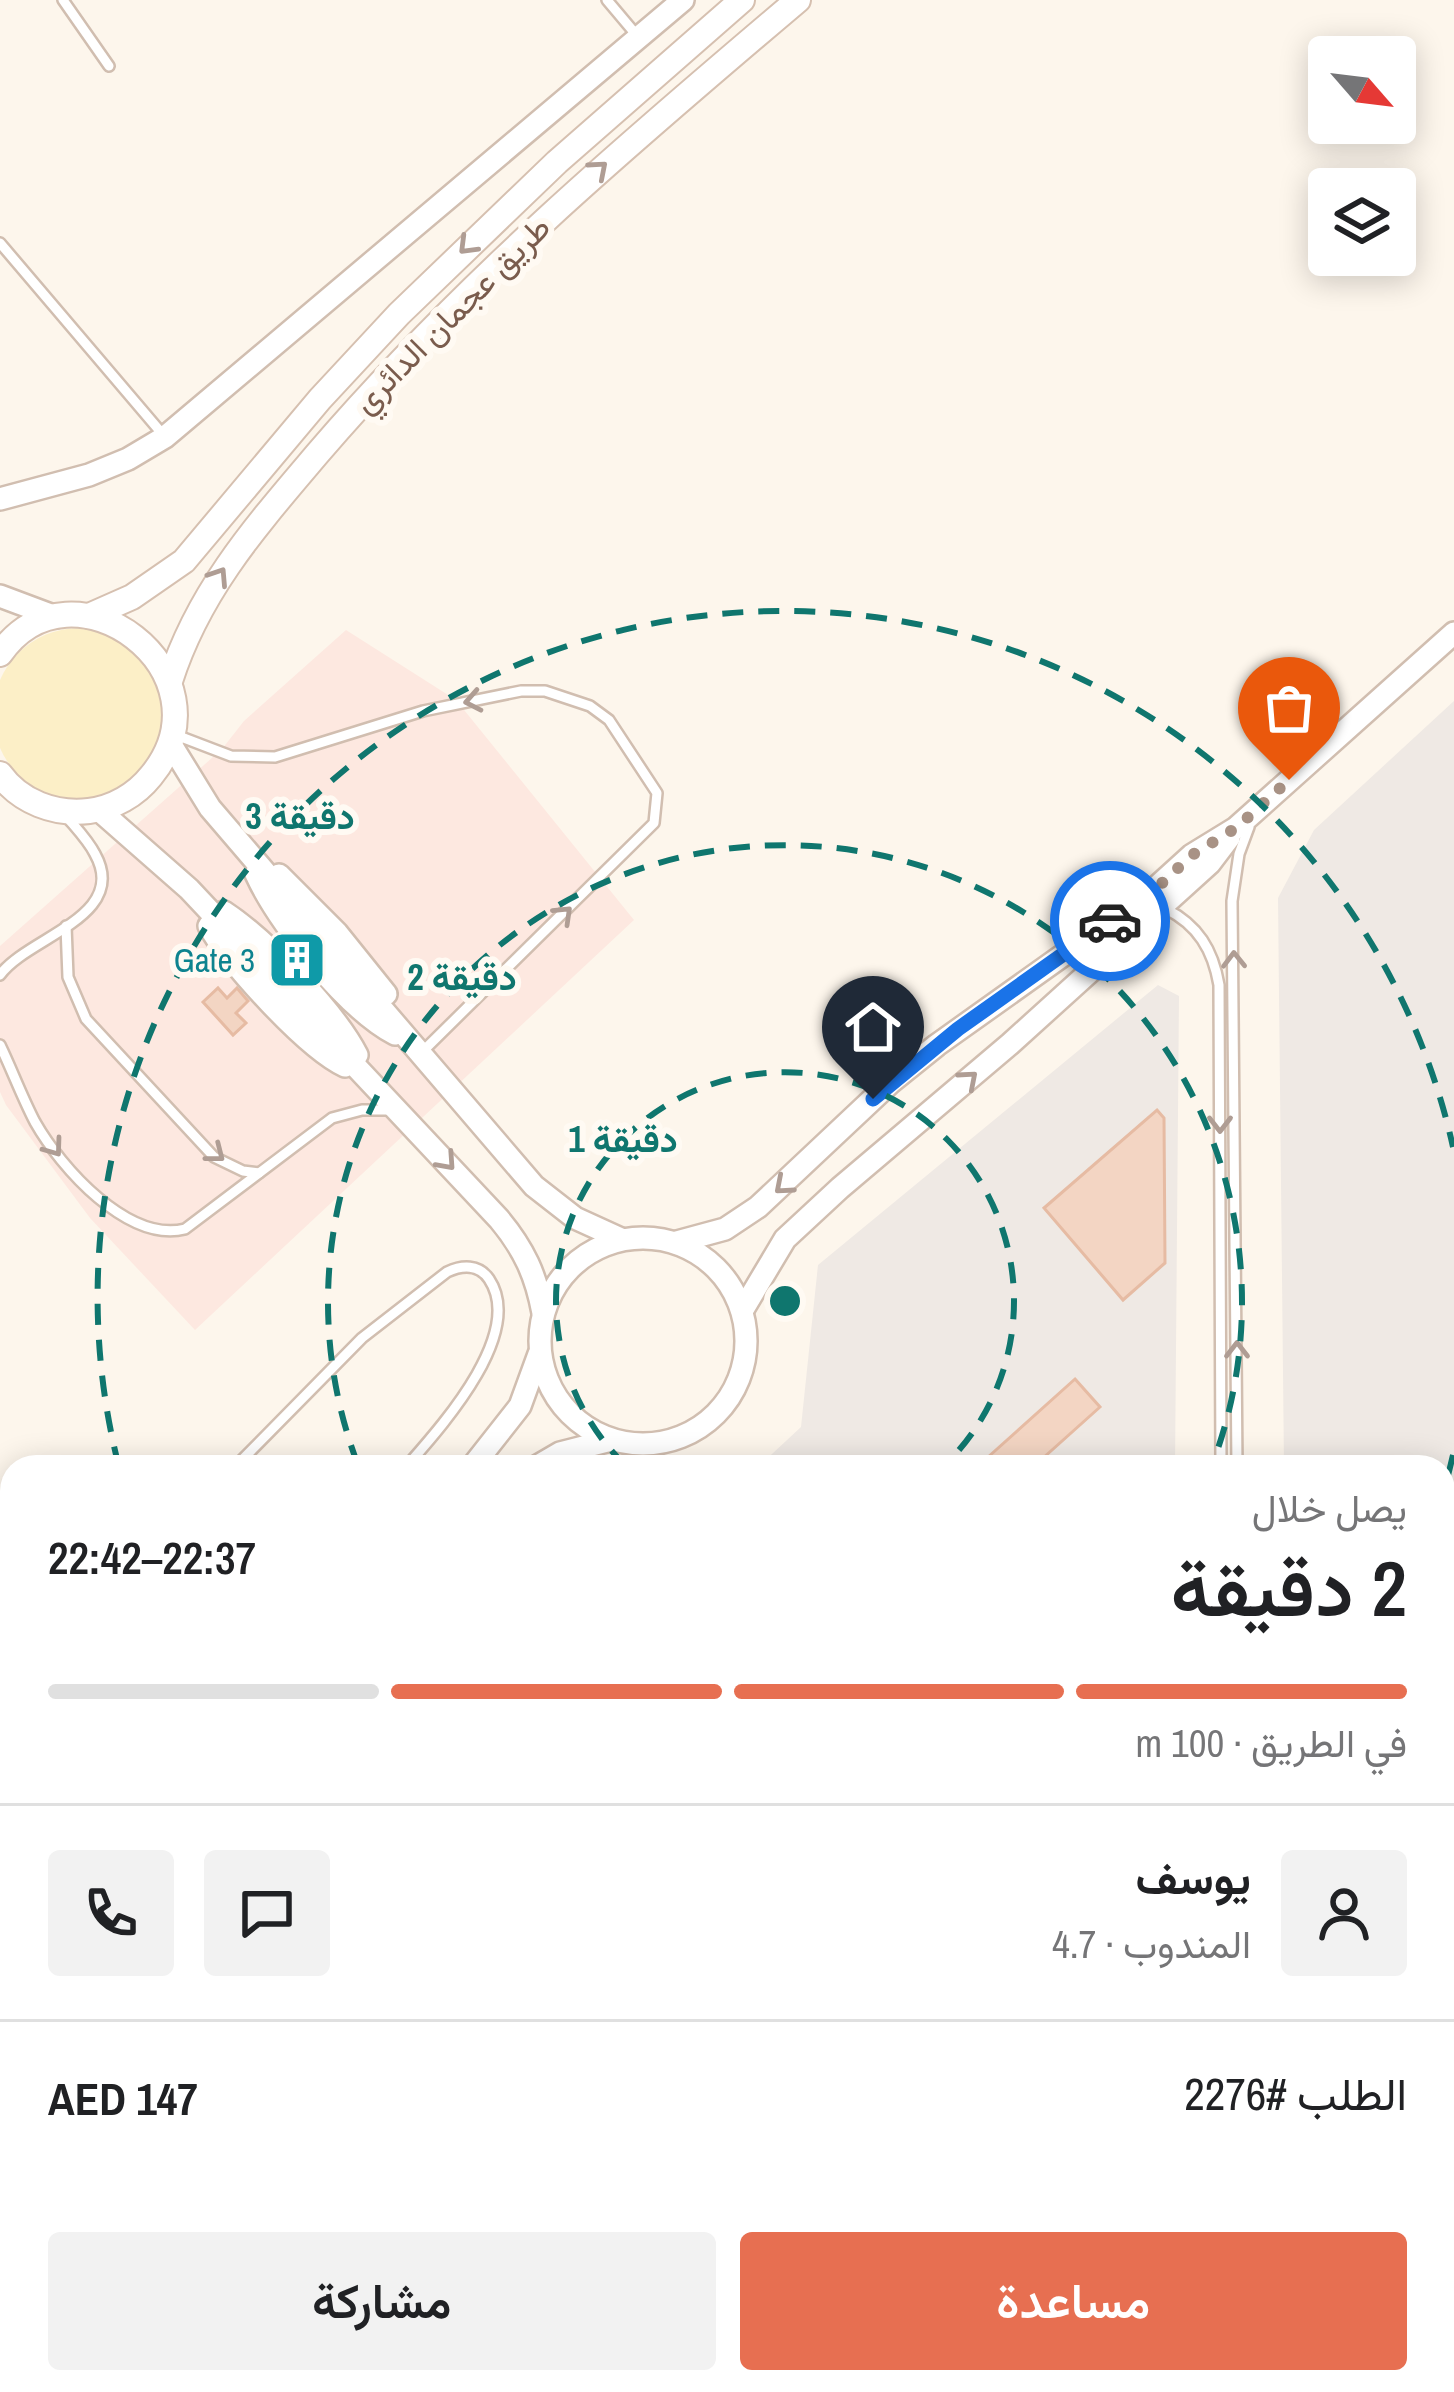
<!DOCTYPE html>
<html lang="ar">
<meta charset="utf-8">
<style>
:root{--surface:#fff;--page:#f2f2f2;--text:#202124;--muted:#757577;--line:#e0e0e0;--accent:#e76f51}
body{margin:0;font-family:"Archivo Narrow",Vazirmatn,sans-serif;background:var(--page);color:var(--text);direction:rtl;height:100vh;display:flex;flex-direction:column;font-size:45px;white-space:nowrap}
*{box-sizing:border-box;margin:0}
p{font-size:39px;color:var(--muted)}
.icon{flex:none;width:66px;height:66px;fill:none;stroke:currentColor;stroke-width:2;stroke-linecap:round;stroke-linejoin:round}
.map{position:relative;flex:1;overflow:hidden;direction:ltr}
.side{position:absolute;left:0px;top:1455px;width:1455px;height:939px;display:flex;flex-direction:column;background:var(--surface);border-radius:36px 36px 0 0;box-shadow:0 6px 30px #0003;direction:rtl}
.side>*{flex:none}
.needle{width:78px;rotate:118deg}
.buttons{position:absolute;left:1308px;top:36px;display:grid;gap:24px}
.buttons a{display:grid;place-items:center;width:108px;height:108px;border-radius:12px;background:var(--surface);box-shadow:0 6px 30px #0003;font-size:60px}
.pin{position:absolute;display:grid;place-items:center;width:102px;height:102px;color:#fff;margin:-123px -51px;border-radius:50% 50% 50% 0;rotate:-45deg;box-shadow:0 0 12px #0007}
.pin .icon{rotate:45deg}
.courier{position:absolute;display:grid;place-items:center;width:120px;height:120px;margin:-60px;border:9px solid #1a73e8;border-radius:50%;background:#fff;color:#222;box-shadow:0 3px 15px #0007}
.summary em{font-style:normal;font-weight:600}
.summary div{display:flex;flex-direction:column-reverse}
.summary{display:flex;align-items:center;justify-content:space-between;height:204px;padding:0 48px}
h1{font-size:78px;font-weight:600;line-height:90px}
.bar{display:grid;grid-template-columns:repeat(4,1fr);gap:18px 12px;align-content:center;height:144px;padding:0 48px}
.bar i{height:15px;border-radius:9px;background:var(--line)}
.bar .selected{background:var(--accent)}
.bar p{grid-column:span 4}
.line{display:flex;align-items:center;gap:30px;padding:0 48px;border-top:3px solid var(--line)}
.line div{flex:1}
.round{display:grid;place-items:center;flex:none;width:126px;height:126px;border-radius:12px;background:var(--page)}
.cta{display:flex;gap:24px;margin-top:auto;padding:24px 48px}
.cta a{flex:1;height:138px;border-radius:12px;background:var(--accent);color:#fff;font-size:48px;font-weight:600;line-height:138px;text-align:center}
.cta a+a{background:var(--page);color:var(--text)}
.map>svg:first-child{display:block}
.commercial{fill:#fde8e0}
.industrial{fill:#efe9e4}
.sand{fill:#fcefc7}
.building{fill:#f3d5c3;stroke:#e6bba3;stroke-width:3}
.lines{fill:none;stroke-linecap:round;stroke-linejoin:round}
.service-casing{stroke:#d1beb0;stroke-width:14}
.tertiary-casing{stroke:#d1beb0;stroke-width:26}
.secondary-casing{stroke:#d6c0b0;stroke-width:28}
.service{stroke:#fff;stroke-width:9}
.tertiary{stroke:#fff;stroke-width:21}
.secondary{stroke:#fff;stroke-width:24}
.oneway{stroke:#af9d94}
.done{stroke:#a89285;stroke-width:12;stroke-dasharray:0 21.6}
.route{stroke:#1a73e8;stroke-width:15}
.ring{fill:none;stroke:#0f766e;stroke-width:6;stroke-dasharray:21 15}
.labels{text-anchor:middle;stroke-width:12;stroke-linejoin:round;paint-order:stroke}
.street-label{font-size:33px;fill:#7a5c4d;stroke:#fffaf3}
.culture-label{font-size:33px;fill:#0d838f;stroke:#fffaf3;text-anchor:end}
.centre{fill:#0f766e;stroke:#fffaf3;stroke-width:6}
.ring-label{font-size:36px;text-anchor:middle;font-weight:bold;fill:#0f766e;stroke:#fffaf3;stroke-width:12;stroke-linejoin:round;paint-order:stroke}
</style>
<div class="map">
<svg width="1454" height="2392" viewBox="0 0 1454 2392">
<rect width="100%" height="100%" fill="#fdf6ec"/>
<!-- commercial -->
<polygon class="commercial" points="346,630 456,700 634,920 195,1330 90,1218 6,1105 0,1092 0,946 222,749 244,721"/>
<!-- industrial -->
<g class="industrial">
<polygon points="1454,701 1454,1720 1443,1721 1443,1467 1284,1467 1278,898 1314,830"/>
<polygon points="1158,985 1179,996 1175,1467 758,1467 801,1427 818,1265"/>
<polygon points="1454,1805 1454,2391 0,2392 0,2029 12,2018 12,2382 1443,2382 1443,1806"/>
</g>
<!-- sand -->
<circle class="sand" cx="79" cy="714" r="86"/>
<!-- building -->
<g class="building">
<polygon points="218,988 227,998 237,988 248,1001 236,1013 246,1023 233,1035 203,1002"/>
<polygon points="1157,1110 1164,1118 1165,1263 1123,1300 1044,1208"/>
<polygon points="1075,1379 1100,1407 1033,1467 995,1467 987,1458"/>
</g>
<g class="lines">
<!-- service casing -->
<g class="service-casing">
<g id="service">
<polyline points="63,0 109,66"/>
<polyline points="607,0 639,38"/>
<polyline points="0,243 165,437"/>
<polyline points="176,735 231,756 275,757 423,711 521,691 545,691 590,706 609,720 657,793 654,823 420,1054"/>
<path d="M1166,909C1198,925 1213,950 1219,985L1221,1467"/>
<polyline points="66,926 68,977 86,1019 214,1157 243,1171 259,1173"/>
<path d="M0,975C27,937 130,917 95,854C88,840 76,828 66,816"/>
<path d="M0,1045C12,1070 22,1097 35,1122C61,1168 128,1243 185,1229L332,1118L362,1110H389"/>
<path d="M235,1467L362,1338L447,1272C462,1265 479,1264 489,1279C526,1334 440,1428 406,1467"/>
<polyline points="1237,1467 1232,901 1239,854 1249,827"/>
<polyline points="0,1692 12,1681"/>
<polyline points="1443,1742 1454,1741"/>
<polyline points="1443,1758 1454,1757"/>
<polyline points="280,2382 281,2392"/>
<polyline points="350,2382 351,2392"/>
<polyline points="432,2382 433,2392"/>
</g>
</g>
<!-- tertiary casing -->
<g class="tertiary-casing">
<g id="tertiary">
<polyline points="0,499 89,475 128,459 165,437 683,0"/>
<polyline points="0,596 56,617"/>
<polyline points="170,743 210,808 534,1186 575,1218 621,1239"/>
<path d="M99,810L189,889L499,1219C524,1249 536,1275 543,1313"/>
<path d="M256,874C278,922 347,1009 395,1034"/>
<polyline points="279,875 337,933 386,994"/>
<path d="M224,912C265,939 335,1012 357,1055"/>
<path d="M209,926C230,964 307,1048 345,1066"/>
<circle cx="643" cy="1341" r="103"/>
<polyline points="677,1242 725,1229 758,1207 891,1082 937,1045 1149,894 1192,855 1236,828 1454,633"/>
<polyline points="742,1311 785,1239 840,1188 1010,1044 1210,863 1229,838"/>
<polyline points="472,1467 520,1406 539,1354"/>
<polyline points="536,1467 560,1453 611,1440"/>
<polyline points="0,1963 12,1951"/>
</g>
</g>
<!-- secondary casing -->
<g class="secondary-casing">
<g id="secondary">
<polyline points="89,616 132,597 184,561 320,399 399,314 557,162 742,0"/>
<path d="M0,654C72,550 236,673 151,776C136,795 113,808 89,811C55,815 20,802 0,774"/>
<path d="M170,681C199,590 257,525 318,453C462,285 629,143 798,0"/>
</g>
</g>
<!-- service -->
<use href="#service" class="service"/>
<!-- tertiary -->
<use href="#tertiary" class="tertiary"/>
<!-- secondary -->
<use href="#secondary" class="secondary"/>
</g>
<!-- one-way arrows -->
<defs><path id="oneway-chevron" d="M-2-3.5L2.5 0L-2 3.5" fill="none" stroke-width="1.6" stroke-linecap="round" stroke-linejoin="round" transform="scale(3)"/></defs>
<g class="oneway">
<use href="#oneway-chevron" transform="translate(599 169) rotate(-41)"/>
<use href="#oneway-chevron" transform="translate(467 246) rotate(135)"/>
<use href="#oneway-chevron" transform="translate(219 576) rotate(-57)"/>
<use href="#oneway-chevron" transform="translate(473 701) rotate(169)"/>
<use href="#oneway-chevron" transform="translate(564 914) rotate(-44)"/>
<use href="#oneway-chevron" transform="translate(1234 960) rotate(-91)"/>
<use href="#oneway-chevron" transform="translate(969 1079) rotate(-41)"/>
<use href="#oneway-chevron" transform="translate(1220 1124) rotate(90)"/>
<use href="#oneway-chevron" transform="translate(54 1148) rotate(54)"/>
<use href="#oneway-chevron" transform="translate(216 1154) rotate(38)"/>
<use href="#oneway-chevron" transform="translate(447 1162) rotate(48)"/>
<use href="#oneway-chevron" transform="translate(783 1186) rotate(139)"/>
<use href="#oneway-chevron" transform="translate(1237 1350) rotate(-90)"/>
</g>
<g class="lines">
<!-- done -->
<polyline class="done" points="1110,921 1160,885 1192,855 1236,828 1289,780"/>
<!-- route -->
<polyline class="route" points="873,1099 958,1029 1110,921"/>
</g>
<!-- distance rings -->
<g class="ring">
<path d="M626 1466A229 229 0 1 1 944 1466"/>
<path d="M358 1465A457 457 0 1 1 1212 1465"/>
<path d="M1453 1455A686 686 0 0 1 1444 1490M119 1467A686 686 0 1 1 1453 1147"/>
</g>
<!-- icons -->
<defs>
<g id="building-square" transform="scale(3)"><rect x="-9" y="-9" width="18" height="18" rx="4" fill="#0f9aa8" stroke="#fffaf3"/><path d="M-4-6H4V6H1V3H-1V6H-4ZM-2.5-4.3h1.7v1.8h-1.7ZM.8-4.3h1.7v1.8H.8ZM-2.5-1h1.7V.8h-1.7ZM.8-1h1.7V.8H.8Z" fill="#fff"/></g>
</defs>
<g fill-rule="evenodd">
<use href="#building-square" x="297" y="960"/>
</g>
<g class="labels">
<!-- street labels -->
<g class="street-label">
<text transform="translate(451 314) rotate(-45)" y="12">طريق عجمان الدائري</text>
</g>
<!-- culture labels -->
<g class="culture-label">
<text x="255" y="972">Gate 3</text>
</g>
</g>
<circle cx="785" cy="1301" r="18" class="centre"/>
<g class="ring-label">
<text x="300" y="829">3 دقيقة</text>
<text x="462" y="990">2 دقيقة</text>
<text x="623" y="1152">1 دقيقة</text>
</g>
</svg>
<div class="buttons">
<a><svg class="needle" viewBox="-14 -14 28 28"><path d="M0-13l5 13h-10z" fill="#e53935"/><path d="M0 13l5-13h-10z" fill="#757577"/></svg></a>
<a><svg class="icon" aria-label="layers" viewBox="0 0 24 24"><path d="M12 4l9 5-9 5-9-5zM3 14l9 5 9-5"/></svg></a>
</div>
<div class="pin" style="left:1289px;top:780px;background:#ea580c"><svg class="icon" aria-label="bag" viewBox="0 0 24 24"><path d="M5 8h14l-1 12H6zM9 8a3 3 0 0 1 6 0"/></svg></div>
<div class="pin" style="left:873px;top:1099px;background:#1f2937"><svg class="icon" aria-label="home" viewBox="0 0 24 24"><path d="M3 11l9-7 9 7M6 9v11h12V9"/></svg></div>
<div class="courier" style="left:1110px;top:921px"><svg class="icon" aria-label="car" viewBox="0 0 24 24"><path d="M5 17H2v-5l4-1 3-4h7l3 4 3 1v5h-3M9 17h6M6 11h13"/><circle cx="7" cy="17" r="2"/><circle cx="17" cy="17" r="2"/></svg></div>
<section class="side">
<div class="summary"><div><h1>2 دقيقة</h1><p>يصل خلال</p></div><em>22:37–22:42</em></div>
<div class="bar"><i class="selected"></i><i class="selected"></i><i class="selected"></i><i></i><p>في الطريق · 100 m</p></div>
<div class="line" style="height:216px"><a class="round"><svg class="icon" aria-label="person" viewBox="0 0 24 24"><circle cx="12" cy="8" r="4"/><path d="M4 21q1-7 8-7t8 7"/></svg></a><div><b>يوسف</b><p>المندوب · 4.7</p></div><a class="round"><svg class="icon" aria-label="chat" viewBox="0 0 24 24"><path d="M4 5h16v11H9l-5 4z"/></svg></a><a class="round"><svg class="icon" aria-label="phone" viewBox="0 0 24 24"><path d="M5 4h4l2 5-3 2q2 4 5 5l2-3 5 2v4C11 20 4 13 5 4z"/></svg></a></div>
<div class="line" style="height:156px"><div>الطلب #2276</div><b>AED 147</b></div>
<div class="cta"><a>مساعدة</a><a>مشاركة</a></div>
</section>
</div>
